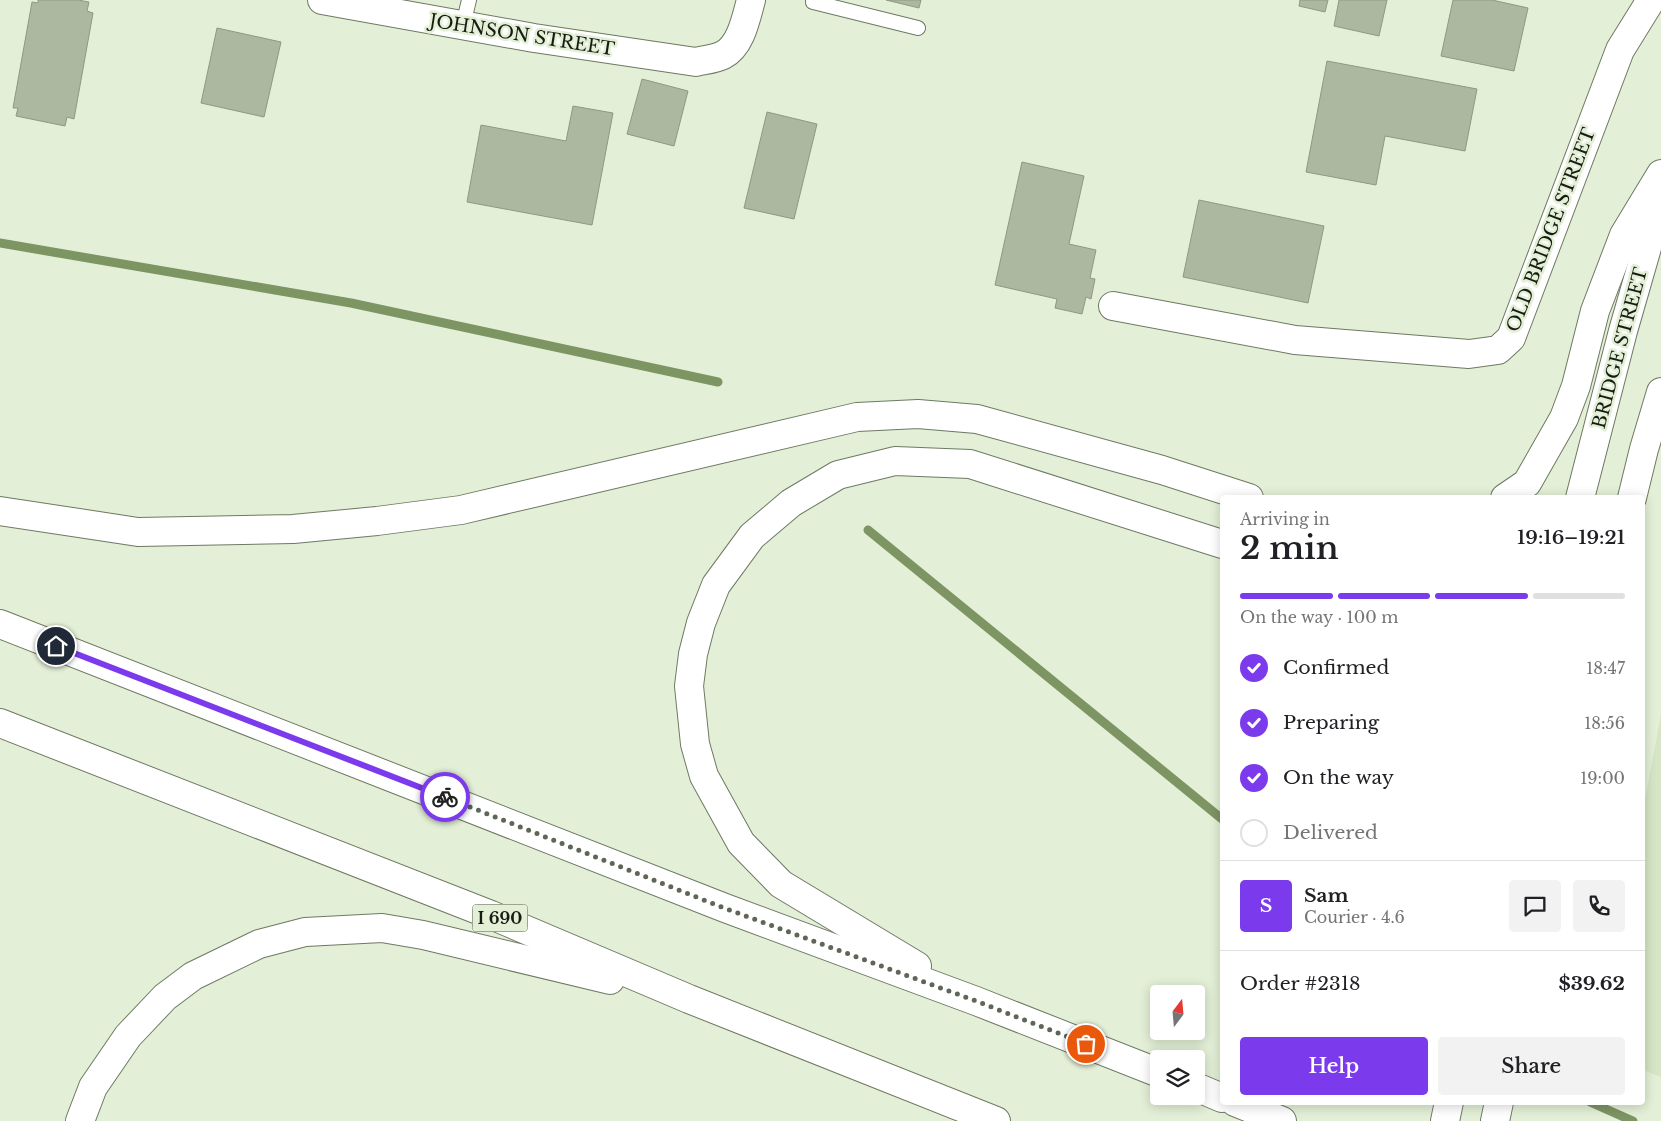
<!DOCTYPE html>
<meta charset="utf-8">
<style>
:root{--surface:#fff;--page:#f2f2f2;--text:#202124;--muted:#757577;--line:#e0e0e0;--accent:#7c3aed}
body{margin:0;font-family:"Libre Baskerville",serif;background:var(--page);color:var(--text);height:100vh;display:flex;flex-direction:column;font-size:19px;white-space:nowrap}
*{box-sizing:border-box;margin:0}
p{font-size:16px;color:var(--muted)}
.icon{flex:none;width:28px;height:28px;fill:none;stroke:currentColor;stroke-width:2;stroke-linecap:round;stroke-linejoin:round}
.map{position:relative;flex:1;overflow:hidden}
.side{position:absolute;left:1220px;top:495px;width:425px;height:610px;display:flex;flex-direction:column;background:var(--surface);border-radius:5px;box-shadow:0 2px 12px #0003}
.side>*{flex:none}
.needle{width:32px;rotate:16deg}
.controls{position:absolute;left:1150px;top:985px;display:grid;gap:10px}
.controls a{display:grid;place-items:center;width:55px;height:55px;border-radius:5px;background:var(--surface);box-shadow:0 2px 12px #0003;font-size:25px}
.pin{position:absolute;display:grid;place-items:center;width:42px;height:42px;color:#fff;margin:-21px;border:2px solid #fff;border-radius:50%;box-shadow:0 1px 5px #0007}
.courier{position:absolute;display:grid;place-items:center;width:50px;height:50px;margin:-25px;border:4px solid #7c3aed;border-radius:50%;background:#fff;color:#222;box-shadow:0 1px 6px #0007}
.headline em{font-style:normal;font-weight:600}
.headline div{display:flex;flex-direction:column-reverse}
.headline{display:flex;align-items:center;justify-content:space-between;height:85px;padding:0 20px}
h1{font-size:32px;font-weight:600;line-height:38px}
.bar{display:grid;grid-template-columns:repeat(4,1fr);gap:8px 5px;align-content:center;height:60px;padding:0 20px}
.bar i{height:6px;border-radius:4px;background:var(--line)}
.bar .on{background:var(--accent)}
.bar p{grid-column:span 4}
.line{display:flex;align-items:center;gap:12px;padding:0 20px;border-top:1px solid var(--line)}
.line div{flex:1}
.round{display:grid;place-items:center;flex:none;width:52px;height:52px;border-radius:5px;background:var(--page)}
ol{padding:0 20px;list-style:none}
li{display:flex;align-items:center;gap:15px;height:55px}
li p{margin-inline-start:auto}
li .icon{padding:5px;border-radius:50%;background:var(--accent);color:#fff;stroke-width:4}
li:last-child{color:var(--muted)}
li i{width:28px;height:28px;border:2px solid var(--line);border-radius:50%}
.action{display:flex;gap:10px;margin-top:auto;padding:10px 20px}
.action a{flex:1;height:58px;border-radius:5px;background:var(--accent);color:#fff;font-size:20px;font-weight:600;line-height:58px;text-align:center}
.action a+a{background:var(--page);color:var(--text)}
.map>svg:first-child{display:block}
.built{fill:#d6e5c5}
.lines{fill:none;stroke-linecap:round;stroke-linejoin:round}
.stream{stroke:#7d9463;stroke-width:9}
.building{fill:#adb8a1;stroke:#8e9983}
.service-casing{stroke:#6e7963;stroke-width:16}
.minor-casing{stroke:#6e7963;stroke-width:30}
.secondary-casing{stroke:#6e7963;stroke-width:30}
.motorway-casing{stroke:#6e7963;stroke-width:30}
.service{stroke:#fff;stroke-width:14}
.minor{stroke:#fff;stroke-width:28}
.secondary{stroke:#fff;stroke-width:28}
.motorway{stroke:#fff;stroke-width:28}
.done{stroke:#5e6657;stroke-width:5;stroke-dasharray:0 9}
.route{stroke:#7c3aed;stroke-width:6}
.labels{text-anchor:middle;stroke-width:5;stroke-linejoin:round;paint-order:stroke}
.shield{fill:#e3efd6;stroke:#545b4e;stroke-width:1}
.shield-label{font-size:16px;font-weight:bold;fill:#171c13}
.street-label{font-size:18px;fill:#171c13;stroke:#e3efd6}
</style>
<div class="map">
<svg width="1661" height="1121" viewBox="0 0 1661 1121">
<rect width="100%" height="100%" fill="#e3efd6"/>
<!-- built -->
<polygon class="built" points="1661,715 1661,1077 1643,1070 1642,815"/>
<g class="lines">
<!-- stream -->
<g class="stream">
<polyline points="0,243 351,303 718,382"/>
<polyline points="868,530 1222,819"/>
<polyline points="1590,1102 1633,1121"/>
</g>
</g>
<!-- building -->
<g class="building">
<polygon points="38,0 78,0 89,2 87,11 93,13 74,119 67,117 65,126 16,116 18,108 13,108 32,2 38,3"/>
<polygon points="886,0 921,0 919,8"/>
<polygon points="1300,0 1328,0 1325,12 1299,6"/>
<polygon points="1339,0 1387,0 1379,36 1334,26"/>
<polygon points="1453,0 1492,0 1528,8 1514,71 1441,56"/>
<polygon points="217,28 281,42 264,117 201,103"/>
<polygon points="1327,61 1477,89 1465,151 1385,136 1376,185 1306,172"/>
<polygon points="642,79 688,91 674,146 627,134"/>
<polygon points="573,106 613,113 592,225 467,202 481,125 566,141"/>
<polygon points="767,112 817,124 794,219 744,208"/>
<polygon points="1022,162 1084,176 1069,244 1096,250 1090,278 1095,279 1091,299 1086,297 1082,314 1055,308 1057,299 995,285"/>
<polygon points="1199,200 1324,226 1308,303 1183,277"/>
</g>
<g class="lines">
<!-- service casing -->
<g class="service-casing">
<g id="service">
<polyline points="813,0 813,2 918,28"/>
<polyline points="463,25 469,0"/>
</g>
</g>
<!-- minor casing -->
<g class="minor-casing">
<g id="minor">
<path d="M322,0L534,38L696,62C704,60 715,59 723,55C741,46 746,18 751,0"/>
<polyline points="1113,306 1295,340 1469,354 1498,350 1511,338 1620,50 1651,0"/>
</g>
</g>
<!-- secondary casing -->
<g class="secondary-casing">
<g id="secondary">
<polyline points="1580,498 1623,331 1661,199"/>
<polyline points="1632,498 1644,449 1661,392"/>
<polyline points="1445,1121 1449,1102"/>
<polyline points="1495,1121 1499,1102"/>
</g>
</g>
<!-- motorway casing -->
<g class="motorway-casing">
<g id="motorway">
<polyline points="1505,498 1527,483 1564,418 1576,386 1595,311 1624,235 1661,174"/>
<polyline points="0,511 138,532 293,529 377,521 461,510 857,417 918,414 977,419 1162,470 1249,498"/>
<polyline points="0,624 725,908 976,1001 1159,1073"/>
<polyline points="0,723 491,915 689,999 996,1121"/>
<polyline points="917,966 781,884 741,843 704,776 695,744 689,686 693,654 701,623 716,585 752,536 791,503 838,475 895,461 970,464 1222,544"/>
<polyline points="1196,1087 1222,1098"/>
<polyline points="1235,1102 1282,1121"/>
<polyline points="80,1121 93,1087 128,1036 165,997 193,976 259,944 305,932 382,928 423,935 610,980"/>
</g>
</g>
<!-- service -->
<use href="#service" class="service"/>
<!-- minor -->
<use href="#minor" class="minor"/>
<!-- secondary -->
<use href="#secondary" class="secondary"/>
<!-- motorway -->
<use href="#motorway" class="motorway"/>
</g>
<g class="lines">
<!-- done -->
<polyline class="done" points="445,797 724,908 976,1001 1086,1044"/>
<!-- route -->
<polyline class="route" points="56,646 445,797"/>
</g>
<g class="labels">
<!-- shield labels -->
<rect class="shield" x="472.5" y="904.5" width="55" height="27" rx="4"/>
<g class="shield-label">
<text x="500" y="924">I 690</text>
</g>
<!-- street labels -->
<g class="street-label">
<text transform="translate(522 35) rotate(9)" y="6">JOHNSON STREET</text>
<text transform="translate(1551 230) rotate(-69)" y="6">OLD BRIDGE STREET</text>
<text transform="translate(1620 348) rotate(-75)" y="6">BRIDGE STREET</text>
</g>
</g>
</svg>
<div class="controls">
<a><svg class="needle" viewBox="-14 -14 28 28"><path d="M0-13l5 13h-10z" fill="#e53935"/><path d="M0 13l5-13h-10z" fill="#757577"/></svg></a>
<a><svg class="icon" aria-label="layers" viewBox="0 0 24 24"><path d="M12 4l9 5-9 5-9-5zM3 14l9 5 9-5"/></svg></a>
</div>
<div class="pin" style="left:1086px;top:1044px;background:#ea580c"><svg class="icon" aria-label="bag" viewBox="0 0 24 24"><path d="M5 8h14l-1 12H6zM9 8a3 3 0 0 1 6 0"/></svg></div>
<div class="pin" style="left:56px;top:646px;background:#1f2937"><svg class="icon" aria-label="home" viewBox="0 0 24 24"><path d="M3 11l9-7 9 7M6 9v11h12V9"/></svg></div>
<div class="courier" style="left:445px;top:797px"><svg class="icon" aria-label="bike" viewBox="0 0 24 24"><circle cx="6" cy="16" r="4"/><circle cx="18" cy="16" r="4"/><path d="M6 16l4-8h5l3 8M10 8l3 8H6M13 5h3"/></svg></div>
<section class="side">
<div class="headline"><div><h1>2 min</h1><p>Arriving in</p></div><em>19:16–19:21</em></div>
<div class="bar"><i class="on"></i><i class="on"></i><i class="on"></i><i></i><p>On the way · 100 m</p></div>
<ol>
<li><svg class="icon" aria-label="check" viewBox="0 0 24 24"><path d="M5 12l5 5 9-10"/></svg>Confirmed<p>18:47</p></li>
<li><svg class="icon" aria-label="check" viewBox="0 0 24 24"><path d="M5 12l5 5 9-10"/></svg>Preparing<p>18:56</p></li>
<li><svg class="icon" aria-label="check" viewBox="0 0 24 24"><path d="M5 12l5 5 9-10"/></svg>On the way<p>19:00</p></li>
<li><i></i>Delivered</li>
</ol>
<div class="line" style="height:90px"><b class="round" style="background:var(--accent);color:#fff">S</b><div><b>Sam</b><p>Courier · 4.6</p></div><a class="round"><svg class="icon" aria-label="chat" viewBox="0 0 24 24"><path d="M4 5h16v11H9l-5 4z"/></svg></a><a class="round"><svg class="icon" aria-label="phone" viewBox="0 0 24 24"><path d="M5 4h4l2 5-3 2q2 4 5 5l2-3 5 2v4C11 20 4 13 5 4z"/></svg></a></div>
<div class="line" style="height:65px"><div>Order #2318</div><b>$39.62</b></div>
<div class="action"><a>Help</a><a>Share</a></div>
</section>
</div>
